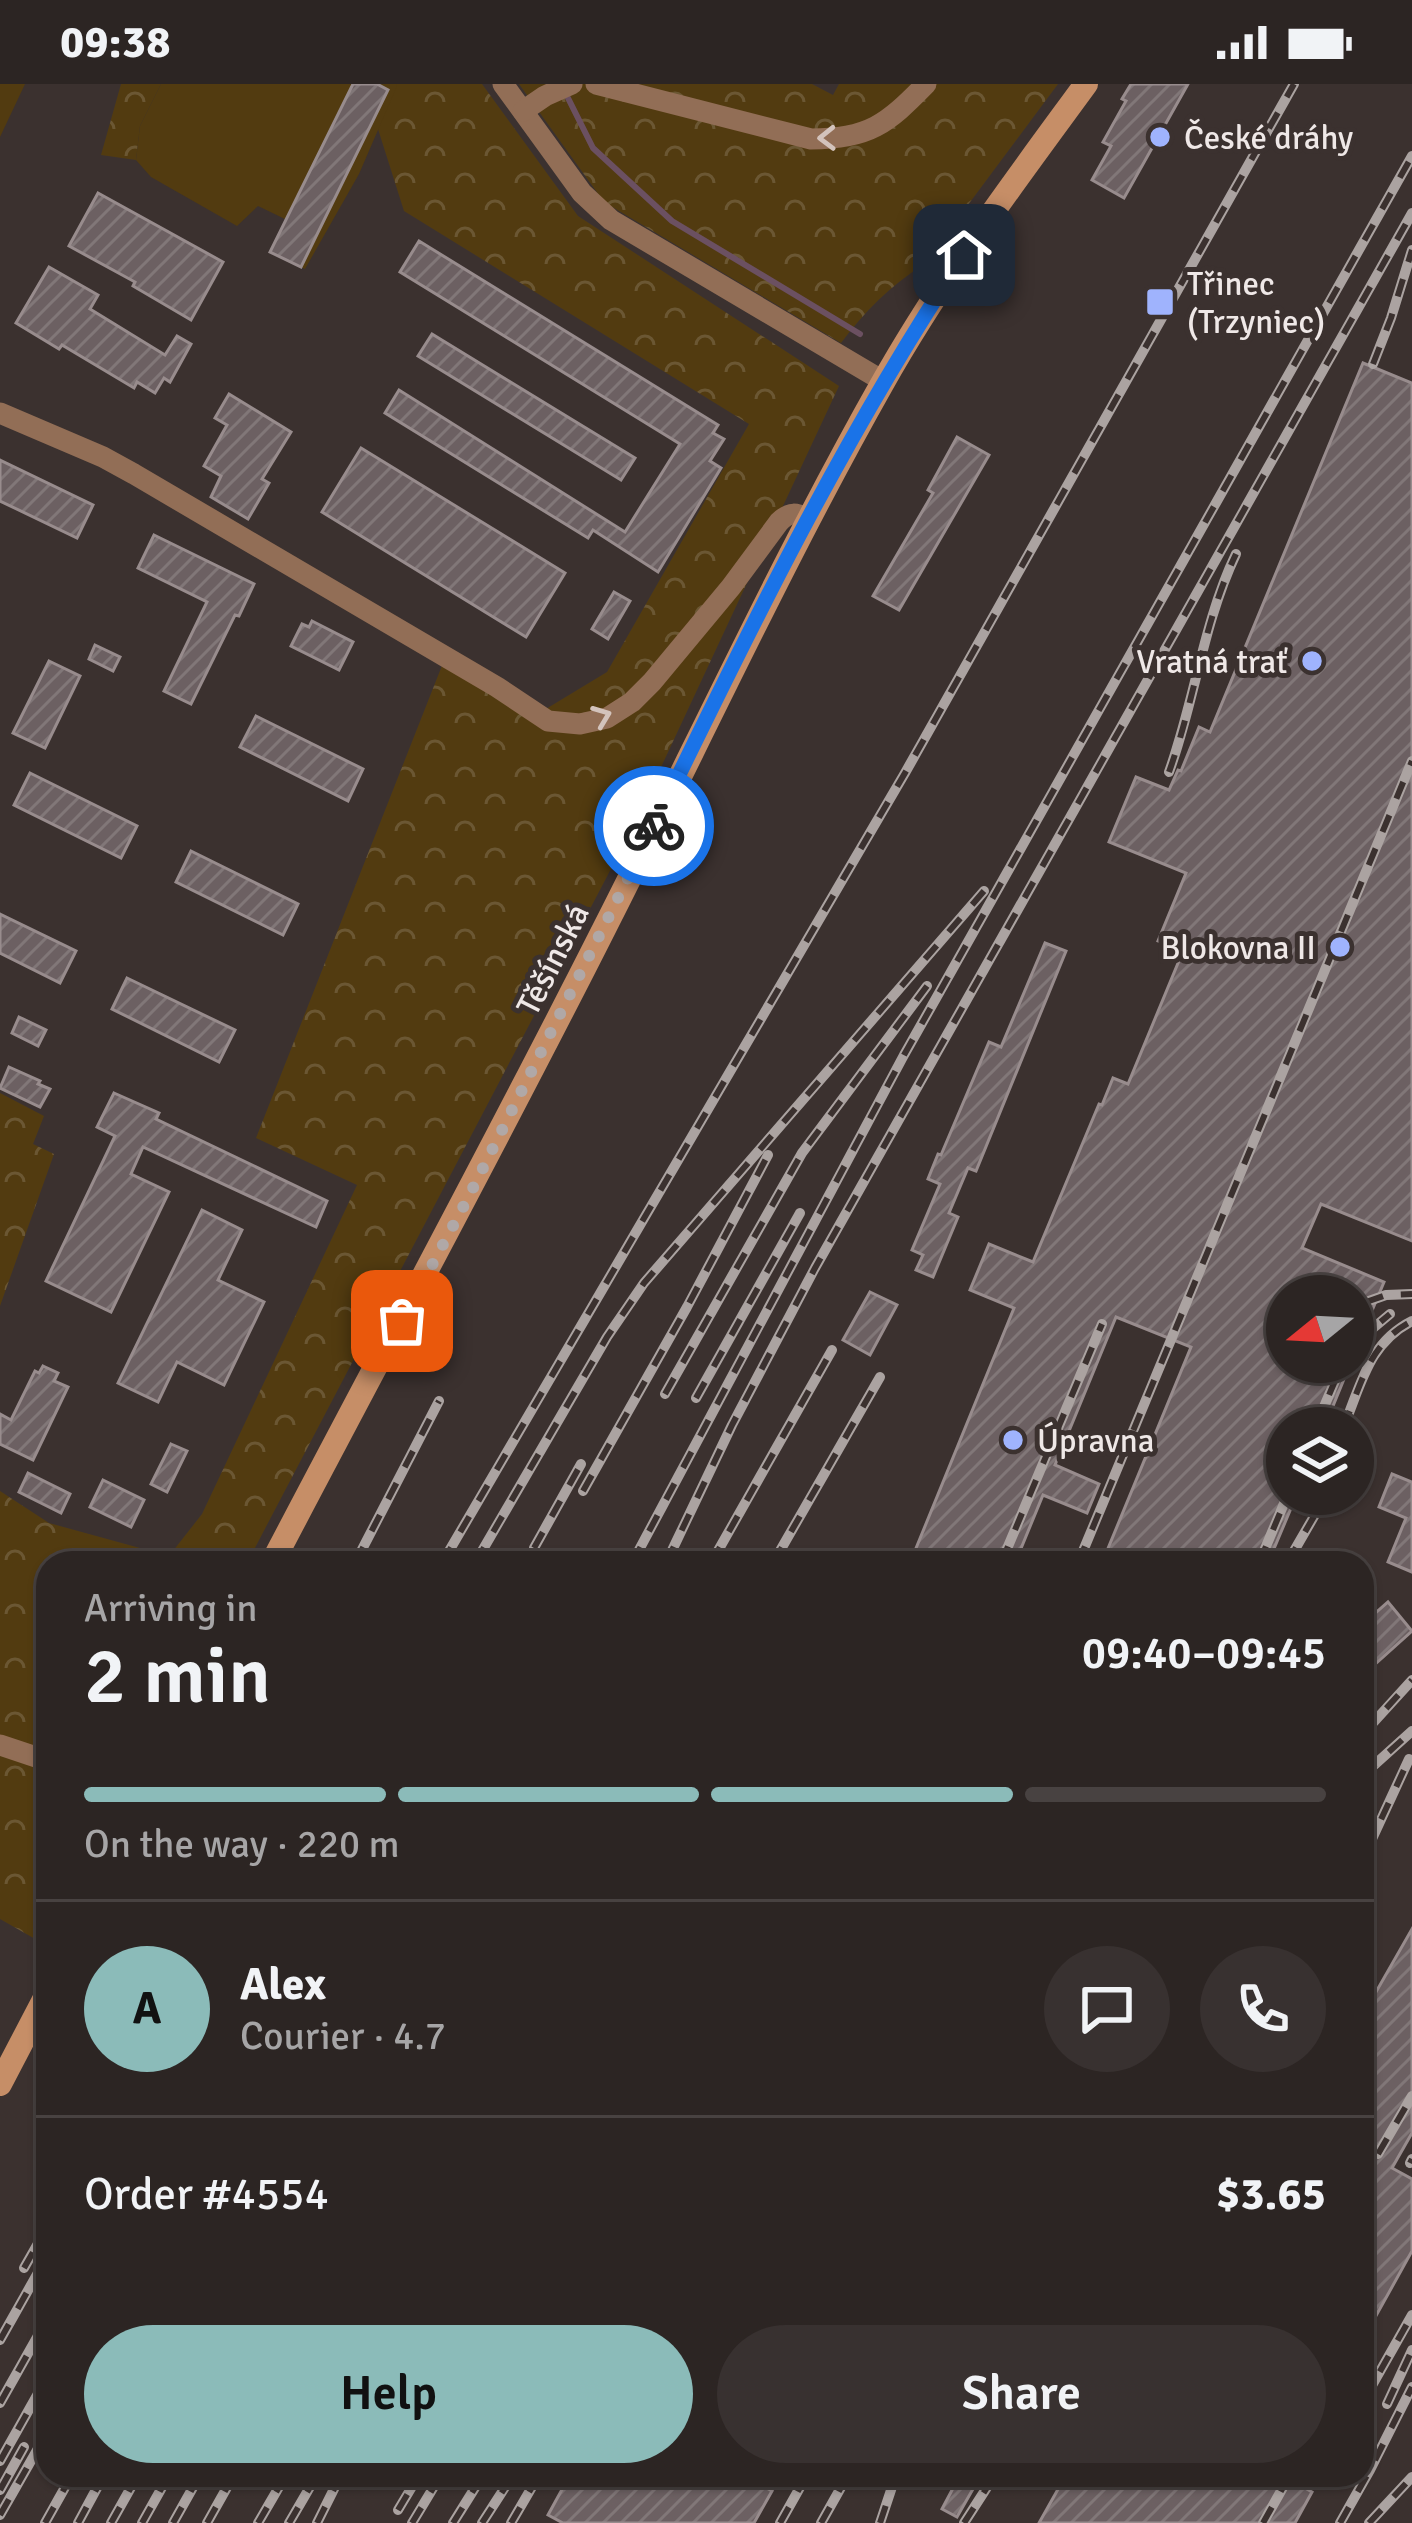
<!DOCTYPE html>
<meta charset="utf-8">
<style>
:root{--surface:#2c2523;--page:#383130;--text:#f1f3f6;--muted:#a6a5a6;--line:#484241;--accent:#8bbbb9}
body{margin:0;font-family:Signika,sans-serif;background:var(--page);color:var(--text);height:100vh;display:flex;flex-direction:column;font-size:45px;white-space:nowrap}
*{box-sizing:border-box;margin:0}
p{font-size:39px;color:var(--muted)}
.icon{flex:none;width:66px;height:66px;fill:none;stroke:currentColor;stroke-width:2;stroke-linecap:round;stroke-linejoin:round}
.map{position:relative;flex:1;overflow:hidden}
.panel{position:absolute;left:36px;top:1467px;width:1338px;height:936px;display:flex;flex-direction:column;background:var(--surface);border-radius:36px;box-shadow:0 3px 9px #0004,0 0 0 3px var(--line)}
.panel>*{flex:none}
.needle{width:78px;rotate:252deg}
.controls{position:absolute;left:1266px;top:1191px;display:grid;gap:24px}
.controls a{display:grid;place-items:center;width:108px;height:108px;border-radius:50%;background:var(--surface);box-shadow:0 3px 9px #0004,0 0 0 3px var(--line);font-size:60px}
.pin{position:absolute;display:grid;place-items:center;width:102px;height:102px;color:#fff;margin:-51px;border-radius:24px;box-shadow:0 6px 18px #0006}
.courier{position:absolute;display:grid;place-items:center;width:120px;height:120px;margin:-60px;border:9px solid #1a73e8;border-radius:50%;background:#fff;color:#222;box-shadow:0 3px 15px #0007}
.summary em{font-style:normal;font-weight:600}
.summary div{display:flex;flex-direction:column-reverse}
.summary{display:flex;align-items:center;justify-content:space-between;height:204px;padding:0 48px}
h1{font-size:78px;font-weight:600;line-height:90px}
.bar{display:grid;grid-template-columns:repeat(4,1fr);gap:18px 12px;align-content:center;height:144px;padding:0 48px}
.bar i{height:15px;border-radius:9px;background:var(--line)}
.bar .selected{background:var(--accent)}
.bar p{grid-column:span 4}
.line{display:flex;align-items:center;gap:30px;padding:0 48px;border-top:3px solid var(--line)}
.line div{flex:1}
.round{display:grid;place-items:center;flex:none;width:126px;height:126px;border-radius:63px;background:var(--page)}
.action{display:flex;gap:24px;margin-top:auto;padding:24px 48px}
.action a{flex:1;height:138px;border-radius:72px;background:var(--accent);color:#111;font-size:48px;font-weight:600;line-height:138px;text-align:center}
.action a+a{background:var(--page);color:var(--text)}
.status{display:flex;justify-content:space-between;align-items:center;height:84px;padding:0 60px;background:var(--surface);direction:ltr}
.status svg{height:33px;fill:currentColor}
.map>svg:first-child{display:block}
.forest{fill:url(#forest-crowns)}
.pitch{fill:#523b10}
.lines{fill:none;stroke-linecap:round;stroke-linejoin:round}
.stream{stroke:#6b5061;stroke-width:6}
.building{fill:url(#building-hatch);stroke:#988c8d;stroke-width:3}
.minor{stroke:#926e56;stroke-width:21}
.secondary{stroke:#c68e67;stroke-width:24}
.rail-casing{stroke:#aba3a1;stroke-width:10}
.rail{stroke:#3b312f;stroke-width:6;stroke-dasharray:18;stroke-linecap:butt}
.oneway{stroke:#d3c3bc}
.done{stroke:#b0a8a7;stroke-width:12;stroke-dasharray:0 21.6}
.route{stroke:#1a73e8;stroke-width:15}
.poi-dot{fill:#9fb3fd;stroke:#3b312f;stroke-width:4.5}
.labels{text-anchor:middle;stroke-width:10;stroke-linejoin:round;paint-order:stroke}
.poi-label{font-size:33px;fill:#efe8e7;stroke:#3b312f;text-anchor:start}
.street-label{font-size:33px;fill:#efe8e7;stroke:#3b312f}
</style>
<div class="status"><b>09:38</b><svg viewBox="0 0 49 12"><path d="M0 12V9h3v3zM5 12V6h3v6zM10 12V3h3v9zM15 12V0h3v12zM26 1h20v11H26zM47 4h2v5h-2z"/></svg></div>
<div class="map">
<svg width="1412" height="2439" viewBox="0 0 1412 2439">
<defs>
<pattern id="forest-crowns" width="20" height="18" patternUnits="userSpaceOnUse" patternTransform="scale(3)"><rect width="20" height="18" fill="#523b10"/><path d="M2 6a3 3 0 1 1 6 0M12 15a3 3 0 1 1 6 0" fill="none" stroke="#6b5733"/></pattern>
<pattern id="building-hatch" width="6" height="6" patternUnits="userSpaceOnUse" patternTransform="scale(3)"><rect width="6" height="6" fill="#6c6062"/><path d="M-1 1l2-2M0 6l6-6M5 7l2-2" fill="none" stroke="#817778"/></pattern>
</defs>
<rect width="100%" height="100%" fill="#3b312f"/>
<!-- forest -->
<g class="forest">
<polygon points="121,0 161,0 140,42 136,76 101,71"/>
<polygon points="396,0 482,0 578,132 839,302 634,741 247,1479 48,1479 48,1853 44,1860 0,1835 0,1407 49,1439 169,1472 202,1430 357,1101 256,1054 443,579 531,634 607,588 749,340 404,127 378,45"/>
<path d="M519,0H812L833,11L839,0H1058L924,180C890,202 865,227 841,259L604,118Z"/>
<polygon points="0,1009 44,1032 33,1060 54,1070 0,1222"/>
</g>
<!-- pitch -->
<g class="pitch">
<polygon points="0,0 25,0 0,53"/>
<polygon points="161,0 396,0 397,2 359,90 305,185 272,169 287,136 258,122 237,142 151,93 136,76 140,42"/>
</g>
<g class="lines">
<!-- stream -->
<polyline class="stream" points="568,14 593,64 672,137 860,250"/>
</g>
<!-- building -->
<g class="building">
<polygon points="353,0 377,0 388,6 301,183 270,168"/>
<polygon points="1131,0 1188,0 1124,114 1092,96 1111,62 1103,58 1126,17 1122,15"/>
<polygon points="98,109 223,178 191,236 133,202 135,198 69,162"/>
<polygon points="419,157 718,341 713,349 724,355 710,377 721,384 658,488 593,446 588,454 385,329 399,306 625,448 680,360 400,188"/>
<polygon points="49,183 98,211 90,225 165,271 177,252 191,260 170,298 164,294 155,309 137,298 134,304 62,261 59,265 16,239"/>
<polygon points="432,250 635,374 621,396 418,272"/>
<polygon points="1363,279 1412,299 1412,1157 1321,1120 1302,1164 1384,1198 1353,1272 1353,1212 1287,1212 1287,1278 1351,1278 1324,1344 1287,1344 1287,1410 1297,1410 1268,1479 1102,1479 1191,1263 1116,1233 1055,1381 1099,1400 1087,1429 1043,1411 1015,1479 910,1479 1014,1224 970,1206 989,1160 1033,1178 1099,1020 1102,1021 1113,994 1128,1000 1183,867 1158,857 1186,789 1109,758 1136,693 1169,706 1178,686 1181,687 1199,643 1210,648"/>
<polygon points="229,310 291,348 262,395 269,399 248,435 211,413 221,392 204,382 227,341 215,334"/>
<polygon points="957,353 989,371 899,526 873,512 933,409 928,406"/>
<polygon points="361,364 565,489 526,553 322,428"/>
<polygon points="0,376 93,421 77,454 0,417"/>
<polygon points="154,451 254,500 239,532 235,531 191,620 164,607 207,518 138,484"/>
<polygon points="614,508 630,517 608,555 592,545"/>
<polygon points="312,537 353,558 339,586 291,562 302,540 309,543"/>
<polygon points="95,561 120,573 113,587 89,575"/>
<polygon points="49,577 80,592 45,664 13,649"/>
<polygon points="256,632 363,685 348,717 240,663"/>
<polygon points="30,689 137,742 121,774 14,721"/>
<polygon points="191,767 298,820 283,851 176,798"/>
<polygon points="0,830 76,867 60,899 0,869"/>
<polygon points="1045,859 1066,867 976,1087 968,1084 949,1129 958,1133 933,1193 916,1186 923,1171 912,1166 940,1100 928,1095 938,1070 941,1071 989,958 1001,963"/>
<polygon points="127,894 235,946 219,978 112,925"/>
<polygon points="19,933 46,946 38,962 12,949"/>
<polygon points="9,983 40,997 38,1000 50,1005 40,1023 0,1004"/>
<polygon points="114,1009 159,1029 156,1035 327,1117 316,1143 143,1063 131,1090 169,1108 111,1228 46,1197 115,1052 97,1043"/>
<polygon points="202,1126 242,1146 218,1196 264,1218 224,1301 177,1278 158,1318 118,1299"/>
<polygon points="870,1208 897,1221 870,1271 843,1256"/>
<polygon points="43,1282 58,1289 54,1297 68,1303 33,1376 0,1360 0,1330 11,1336 35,1287 39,1289"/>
<polygon points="171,1360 187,1367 167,1408 151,1400"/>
<polygon points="28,1389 70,1410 61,1429 19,1408"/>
<polygon points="1392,1390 1412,1398 1412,1488 1388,1478 1406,1434 1379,1423"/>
<polygon points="103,1396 144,1416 131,1443 90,1423"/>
<polygon points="1388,1518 1412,1547 1362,1592 1362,1541"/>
<polygon points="1412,1845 1412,2049 1392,2084 1412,2095 1412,2167 1362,2257 1362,1909 1372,1915"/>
<polygon points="570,2391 743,2391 772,2407 754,2439 563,2439 548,2431"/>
<polygon points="960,2391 981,2391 957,2433 942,2425"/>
<polygon points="1066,2391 1282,2391 1312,2408 1295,2439 1039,2439"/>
</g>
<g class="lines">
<!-- minor -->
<g class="minor">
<polyline points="503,0 582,109 611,136 883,297"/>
<path d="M596,0L811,55C869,55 887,40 926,0"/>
<polyline points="523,27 545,12 572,0"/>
<path d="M0,329L103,373L134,390L497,603L548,637L580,640L607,634L632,618L652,598L731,503L779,438C790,427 796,429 810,435"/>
<polyline points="0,1661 48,1677"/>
</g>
<!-- secondary -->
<g class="secondary">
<path d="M272,1479C383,1267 497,1057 605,843C697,662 782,477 882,300C941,195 1015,97 1086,0"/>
<polyline points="0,2000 48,1908"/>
</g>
<!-- rail casing -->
<g class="rail-casing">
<g id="rail">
<polyline points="1373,280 1391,234 1412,166"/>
<path d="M1169,688C1195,616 1203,539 1236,470"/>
<polyline points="1366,1218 1386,1211 1412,1210"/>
<polyline points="1353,1261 1390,1230"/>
<polyline points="665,1310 802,1069 927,902"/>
<polyline points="696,1314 800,1129"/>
<polyline points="1315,1344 1343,1278"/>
<path d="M1343,1344C1361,1302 1368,1259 1412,1237"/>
<polyline points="583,1407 687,1223 768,1071"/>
<polyline points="534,1464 581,1380"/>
<polyline points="355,1479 439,1317"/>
<polyline points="442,1479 905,689 1294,0"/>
<polyline points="475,1479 607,1253 644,1199 984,807"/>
<polyline points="632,1479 904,971 1412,72"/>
<polyline points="666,1479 732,1341 815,1184 1412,129"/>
<polyline points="711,1479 832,1266"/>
<polyline points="773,1479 880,1293"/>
<polyline points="1001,1479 1102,1240"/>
<polyline points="1078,1479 1412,677"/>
<polyline points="1259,1479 1288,1410"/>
<polyline points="1287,1479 1327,1410"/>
<polyline points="1362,1651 1412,1596"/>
<polyline points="1362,1692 1412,1647"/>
<polyline points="1366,1768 1409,1675"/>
<polyline points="1378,2070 1412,2012"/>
<polyline points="1410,2079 1412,2075"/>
<polyline points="24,2184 48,2142"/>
<polyline points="0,2256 48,2171"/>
<polyline points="0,2319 48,2234"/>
<polyline points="1362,2319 1412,2231"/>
<polyline points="1387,2320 1412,2266"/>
<polyline points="0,2377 48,2292"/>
<polyline points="0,2406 24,2363"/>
<polyline points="398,2426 419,2391"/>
<polyline points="0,2431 48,2347"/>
<polyline points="45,2439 72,2391"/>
<polyline points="78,2439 104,2391"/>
<polyline points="111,2439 138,2391"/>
<polyline points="142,2439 169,2391"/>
<polyline points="173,2439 200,2391"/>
<polyline points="207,2439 234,2391"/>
<polyline points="258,2439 286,2391"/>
<polyline points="289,2439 317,2391"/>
<polyline points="317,2439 341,2391"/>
<polyline points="412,2439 441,2391"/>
<polyline points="453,2439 483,2391"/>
<polyline points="482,2439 513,2391"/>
<polyline points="511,2439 539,2391"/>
<polyline points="780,2439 807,2391"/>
<polyline points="821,2439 848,2391"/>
<polyline points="880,2439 896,2391"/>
<polyline points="964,2439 995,2391"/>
<polyline points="1263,2439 1290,2391"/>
<polyline points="1340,2439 1370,2386 1412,2303"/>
<polyline points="1369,2439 1412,2393"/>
</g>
</g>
<!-- rail -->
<use href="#rail" class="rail"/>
</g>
<!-- one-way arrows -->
<defs><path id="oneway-chevron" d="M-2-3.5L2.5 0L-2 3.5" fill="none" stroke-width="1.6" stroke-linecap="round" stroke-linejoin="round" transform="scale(3)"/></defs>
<g class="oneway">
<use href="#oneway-chevron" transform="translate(827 54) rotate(179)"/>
<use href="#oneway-chevron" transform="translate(602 632) rotate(-21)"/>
</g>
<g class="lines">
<!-- done -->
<polyline class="done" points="402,1237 468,1114 654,742"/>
<!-- route -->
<path class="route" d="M654,742C748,548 844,351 964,171"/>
</g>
<!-- markers -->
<g class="poi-dot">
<circle cx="1160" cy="53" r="12"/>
<rect x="1145" y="203" width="30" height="30" rx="6"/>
<circle cx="1312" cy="577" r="12"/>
<circle cx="1340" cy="863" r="12"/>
<circle cx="1013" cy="1356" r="12"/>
</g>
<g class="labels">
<!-- poi labels -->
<g class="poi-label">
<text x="1184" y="65">České dráhy</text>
<text x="1187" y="211">Třinec<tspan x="1187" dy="38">(Trzyniec)</tspan></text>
<text x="1288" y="589" text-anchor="end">Vratná trať</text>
<text x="1316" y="875" text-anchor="end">Blokovna II</text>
<text x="1037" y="1368">Úpravna</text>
</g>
<!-- street labels -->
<g class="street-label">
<text transform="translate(552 875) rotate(-63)" y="12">Těšínská</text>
</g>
</g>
</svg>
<div class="controls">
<a><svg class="needle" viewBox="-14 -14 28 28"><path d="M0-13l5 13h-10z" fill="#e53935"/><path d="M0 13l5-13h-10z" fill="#a6a5a6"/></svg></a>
<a><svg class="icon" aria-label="layers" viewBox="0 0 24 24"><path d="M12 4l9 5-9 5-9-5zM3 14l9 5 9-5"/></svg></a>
</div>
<div class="pin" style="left:402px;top:1237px;background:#ea580c"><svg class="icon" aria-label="bag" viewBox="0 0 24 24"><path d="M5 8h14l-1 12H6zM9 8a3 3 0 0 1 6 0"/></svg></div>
<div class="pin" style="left:964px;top:171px;background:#1f2937"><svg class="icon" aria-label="home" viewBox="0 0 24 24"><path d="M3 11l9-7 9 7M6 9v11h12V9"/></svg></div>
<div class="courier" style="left:654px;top:742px"><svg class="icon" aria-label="bike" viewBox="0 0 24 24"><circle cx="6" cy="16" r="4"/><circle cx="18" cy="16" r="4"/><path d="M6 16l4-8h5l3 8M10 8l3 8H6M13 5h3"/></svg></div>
<section class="panel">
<div class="summary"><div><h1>2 min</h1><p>Arriving in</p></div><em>09:40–09:45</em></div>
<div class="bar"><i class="selected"></i><i class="selected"></i><i class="selected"></i><i></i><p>On the way · 220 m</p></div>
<div class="line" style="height:216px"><b class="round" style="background:var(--accent);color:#111">A</b><div><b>Alex</b><p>Courier · 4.7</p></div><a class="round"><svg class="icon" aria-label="chat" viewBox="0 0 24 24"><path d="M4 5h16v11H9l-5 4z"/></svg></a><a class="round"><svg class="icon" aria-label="phone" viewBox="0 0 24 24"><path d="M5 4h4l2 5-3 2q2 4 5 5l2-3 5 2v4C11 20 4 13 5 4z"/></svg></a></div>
<div class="line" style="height:156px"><div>Order #4554</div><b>$3.65</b></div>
<div class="action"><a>Help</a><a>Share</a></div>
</section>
</div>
